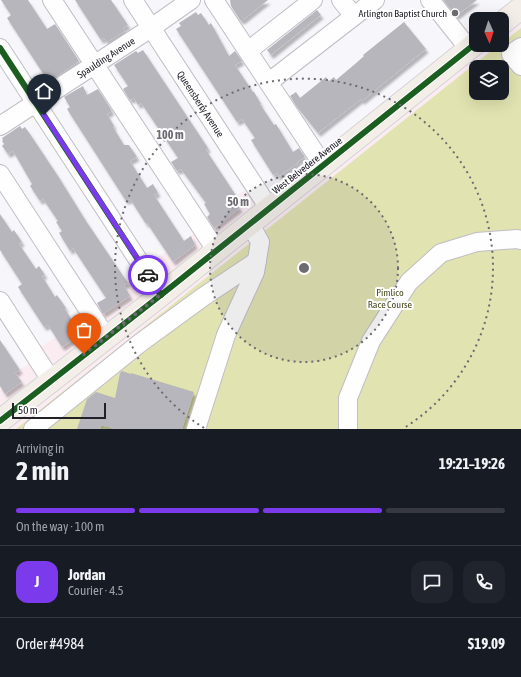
<!DOCTYPE html>
<meta charset="utf-8">
<style>
:root{--surface:#171b24;--page:#20242c;--text:#f1f3f6;--muted:#9ea1a6;--line:#363941;--accent:#7c3aed}
body{margin:0;font-family:"Asap Condensed",sans-serif;background:var(--page);color:var(--text);height:100vh;display:flex;flex-direction:column;font-size:15px;white-space:nowrap}
*{box-sizing:border-box;margin:0}
p{font-size:13px;color:var(--muted)}
.icon{flex:none;width:22px;height:22px;fill:none;stroke:currentColor;stroke-width:2;stroke-linecap:round;stroke-linejoin:round}
.map{position:relative;height:429px;overflow:hidden}
.sheet{display:flex;flex-direction:column;background:var(--surface);flex:1}
.sheet>*{flex:none}
.needle{width:26px;rotate:177deg}
.controls{position:absolute;left:469px;top:12px;display:grid;gap:8px}
.controls a{display:grid;place-items:center;width:40px;height:40px;border-radius:8px;background:var(--surface);box-shadow:0 4px 16px #0002;font-size:20px}
.scale{position:absolute;left:12px;bottom:10px;width:94px;box-sizing:border-box;padding-left:4px;border:2px solid #222029;border-top:0;font-size:11px;line-height:14px;white-space:nowrap;color:#222029;-webkit-text-stroke:3px #fff;paint-order:stroke}
.pin{position:absolute;display:grid;place-items:center;width:34px;height:34px;color:#fff;margin:-41px -17px;border-radius:50% 50% 50% 0;rotate:-45deg;box-shadow:0 0 4px #0007}
.pin .icon{rotate:45deg}
.courier{position:absolute;display:grid;place-items:center;width:40px;height:40px;margin:-20px;border:3px solid #7c3aed;border-radius:50%;background:#fff;color:#222;box-shadow:0 1px 5px #0007}
.summary em{font-style:normal;font-weight:700}
.summary div{display:flex;flex-direction:column-reverse}
.summary{display:flex;align-items:center;justify-content:space-between;height:68px;padding:0 16px}
h1{font-size:26px;font-weight:700;line-height:30px}
.bar{display:grid;grid-template-columns:repeat(4,1fr);gap:6px 4px;align-content:center;height:48px;padding:0 16px}
.bar i{height:5px;border-radius:3px;background:var(--line)}
.bar .active{background:var(--accent)}
.bar p{grid-column:span 4}
.line{display:flex;align-items:center;gap:10px;padding:0 16px;border-top:1px solid var(--line)}
.line div{flex:1}
.round{display:grid;place-items:center;flex:none;width:42px;height:42px;border-radius:12px;background:var(--page)}
.map>svg:first-child{display:block}
.commercial{fill:#fbecf2}
.green{fill:#e1e3b0;fill-rule:evenodd}
.building{fill:#b8b6bd;filter:url(#shadow)}
.lines{fill:none;stroke-linecap:round;stroke-linejoin:round}
.minor-casing{stroke:#c1bec6;stroke-width:20}
.major-casing{stroke:#d4d4d7;stroke-width:24}
.minor{stroke:#fefefe;stroke-width:18}
.major{stroke:#f4eee9;stroke-width:22}
.cycleway-casing{stroke:#fff;stroke-width:8}
.cycleway{stroke:#1b5e20;stroke-width:6}
.done{stroke:#6d6b72;stroke-width:4;stroke-dasharray:0 7.2}
.route{stroke:#7c3aed;stroke-width:5}
.ring{fill:none;stroke:#6d6b72;stroke-width:2;stroke-dasharray:2 4}
.poi-dot{fill:#6d6b72;stroke:#fff;stroke-width:1.5}
.labels{text-anchor:middle;stroke-width:4;stroke-linejoin:round;paint-order:stroke}
.poi-label{font-size:10px;fill:#222029;stroke:#fff;text-anchor:end}
.street-label{font-size:10px;fill:#222029;stroke:#fff}
.park-label{font-size:10px;fill:#484a1f;stroke:#fff}
.centre{fill:#6d6b72;stroke:#fff;stroke-width:2}
.ring-label{font-size:12px;text-anchor:middle;font-weight:bold;fill:#6d6b72;stroke:#fff;stroke-width:4;stroke-linejoin:round;paint-order:stroke}
</style>
<div class="map">
<svg width="521" height="429" viewBox="0 0 521 429">
<defs>
<filter id="shadow"><feDropShadow dx="2.5" dy="4" stdDeviation="1" flood-color="#0004"/></filter>
</defs>
<rect width="100%" height="100%" fill="#f7f6fb"/>
<!-- commercial -->
<g class="commercial">
<polygon points="521,8 521,28 502,43 502,23"/>
<polygon points="476,45 499,45 16,429 0,429 0,383 38,357 34,351 91,315 91,308 133,279 154,260 201,229 197,223 255,183 270,206"/>
</g>
<!-- green -->
<path class="green" d="M521,28V429H16L496,47L499,45H502V43ZM476,67H502V93H476Z"/>
<!-- building -->
<g class="building">
<polygon points="1,0 28,0 47,29 55,24 79,61 52,80 51,78 48,81 7,18 11,15"/>
<polygon points="75,0 111,0 128,25 123,28 125,31 107,42 104,38 101,40"/>
<polygon points="230,0 268,0 243,20 240,20 231,6"/>
<polygon points="443,0 477,0 456,16"/>
<polygon points="317,10 321,15 271,55 267,50"/>
<polygon points="196,12 198,15 201,13 209,25 211,23 229,56 235,51 242,61 235,65 253,92 254,92 261,104 260,104 274,125 276,124 293,152 299,148 305,157 297,162 298,163 279,176 277,173 273,175 251,140 255,138 242,119 237,122 176,29 181,26 179,23"/>
<polygon points="404,22 426,49 362,101 361,99 318,133 297,107 290,96 296,92 300,98 326,77 329,81 334,77 336,80 355,64 364,56 363,55"/>
<polygon points="143,50 208,148 206,150 237,197 233,200 240,208 214,228 207,217 210,214 204,204 206,203 181,169 177,171 171,162 178,158 150,116 141,103 138,105 134,98 130,100 123,89 128,86 114,65 136,51 138,53"/>
<polygon points="83,86 87,95 98,89 112,111 107,114 114,126 113,127 124,145 129,145 137,157 130,161 147,188 153,184 158,193 154,195 184,241 191,236 195,245 173,262 147,223 146,224 130,199 126,201 67,109 70,107 64,97"/>
<polygon points="20,126 22,129 25,127 30,134 58,176 86,221 128,283 124,285 130,296 103,314 97,303 106,298 73,248 70,251 59,233 62,231 56,222 58,221 43,199 40,201 30,186 32,184 13,151 8,154 2,146 4,144 2,141 3,140 2,138"/>
<polygon points="0,214 12,232 14,230 22,242 19,244 36,269 39,266 45,275 42,276 55,297 57,295 66,308 65,309 81,335 62,347 48,325 44,327 18,287 22,284 0,250"/>
<polygon points="0,340 20,370 15,373 22,382 5,394 0,386"/>
<polygon points="122,371 131,374 131,373 194,392 182,429 115,429 101,425 100,429 77,429 87,399 96,392 115,398 120,373"/>
</g>
<g class="lines">
<!-- minor casing -->
<g class="minor-casing">
<g id="minor">
<polyline points="52,0 216,250"/>
<path id="s1" d="M133,0L269,208"/>
<polyline points="214,0 323,165"/>
<polyline points="341,0 354,16"/>
<polyline points="430,0 469,49"/>
<polyline points="521,47 511,54 521,66"/>
<polyline points="0,48 161,295"/>
<polyline points="248,51 313,0"/>
<polyline points="269,82 375,0"/>
<path id="s2" d="M0,126L151,28L191,0"/>
<polyline points="0,174 106,337"/>
<polyline points="0,301 51,380"/>
<polyline points="33,429 140,343 203,297 257,261"/>
<polyline points="196,429 226,335 255,272 260,242 250,224"/>
<polyline points="348,429 348,398 371,341 409,282 441,253 477,242 517,239 521,240"/>
</g>
</g>
<!-- major casing -->
<g class="major-casing">
<g id="major">
<polyline points="502,23 521,8"/>
<polyline points="0,421 161,295 476,43"/>
</g>
</g>
<!-- minor -->
<use href="#minor" class="minor"/>
<!-- major -->
<use href="#major" class="major"/>
<!-- cycleway casing -->
<g class="cycleway-casing">
<g id="cycleway">
<polyline points="0,48 161,295"/>
<polyline points="0,421 161,295 476,43"/>
</g>
</g>
<!-- cycleway -->
<use href="#cycleway" class="cycleway"/>
</g>
<g class="lines">
<!-- done -->
<polyline class="done" points="84,354 160,295 148,275"/>
<!-- route -->
<polyline class="route" points="44,115 148,275"/>
</g>
<!-- distance rings -->
<circle cx="304" cy="268" r="94" fill="#6d6b72" fill-opacity=".12"/>
<g class="ring">
<circle cx="304" cy="268" r="94"/>
<path d="M204 428A189 189 0 1 1 404 428"/>
</g>
<!-- markers -->
<circle class="poi-dot" cx="455" cy="13" r="4"/>
<g class="labels">
<!-- poi labels -->
<g class="poi-label">
<text x="447" y="17">Arlington Baptist Church</text>
</g>
<!-- street labels -->
<g class="street-label">
<text dy="4" stroke="none"><textPath href="#s2" startOffset="126">Spaulding Avenue</textPath></text>
<text dy="4" stroke="none"><textPath href="#s1" startOffset="124">Queensberry Avenue</textPath></text>
<text transform="translate(307 165) rotate(-38)" y="4">West Belvedere Avenue</text>
</g>
<!-- park labels -->
<g class="park-label">
<text x="390" y="296">Pimlico<tspan x="390" dy="12">Race Course</tspan></text>
</g>
</g>
<circle cx="304" cy="268" r="6" class="centre"/>
<g class="ring-label">
<text x="170" y="139">100 m</text>
<text x="238" y="206">50 m</text>
</g>
</svg>
<div class="controls">
<a><svg class="needle" viewBox="-14 -14 28 28"><path d="M0-13l5 13h-10z" fill="#e53935"/><path d="M0 13l5-13h-10z" fill="#9ea1a6"/></svg></a>
<a><svg class="icon" aria-label="layers" viewBox="0 0 24 24"><path d="M12 4l9 5-9 5-9-5zM3 14l9 5 9-5"/></svg></a>
</div>
<div class="scale">50 m</div>
<div class="pin" style="left:84px;top:354px;background:#ea580c"><svg class="icon" aria-label="bag" viewBox="0 0 24 24"><path d="M5 8h14l-1 12H6zM9 8a3 3 0 0 1 6 0"/></svg></div>
<div class="pin" style="left:44px;top:115px;background:#1f2937"><svg class="icon" aria-label="home" viewBox="0 0 24 24"><path d="M3 11l9-7 9 7M6 9v11h12V9"/></svg></div>
<div class="courier" style="left:148px;top:275px"><svg class="icon" aria-label="car" viewBox="0 0 24 24"><path d="M5 17H2v-5l4-1 3-4h7l3 4 3 1v5h-3M9 17h6M6 11h13"/><circle cx="7" cy="17" r="2"/><circle cx="17" cy="17" r="2"/></svg></div>
</div>
<section class="sheet">
<div class="summary"><div><h1>2 min</h1><p>Arriving in</p></div><em>19:21–19:26</em></div>
<div class="bar"><i class="active"></i><i class="active"></i><i class="active"></i><i></i><p>On the way · 100 m</p></div>
<div class="line" style="height:72px"><b class="round" style="background:var(--accent);color:#fff">J</b><div><b>Jordan</b><p>Courier · 4.5</p></div><a class="round"><svg class="icon" aria-label="chat" viewBox="0 0 24 24"><path d="M4 5h16v11H9l-5 4z"/></svg></a><a class="round"><svg class="icon" aria-label="phone" viewBox="0 0 24 24"><path d="M5 4h4l2 5-3 2q2 4 5 5l2-3 5 2v4C11 20 4 13 5 4z"/></svg></a></div>
<div class="line" style="height:52px"><div>Order #4984</div><b>$19.09</b></div>
</section>
